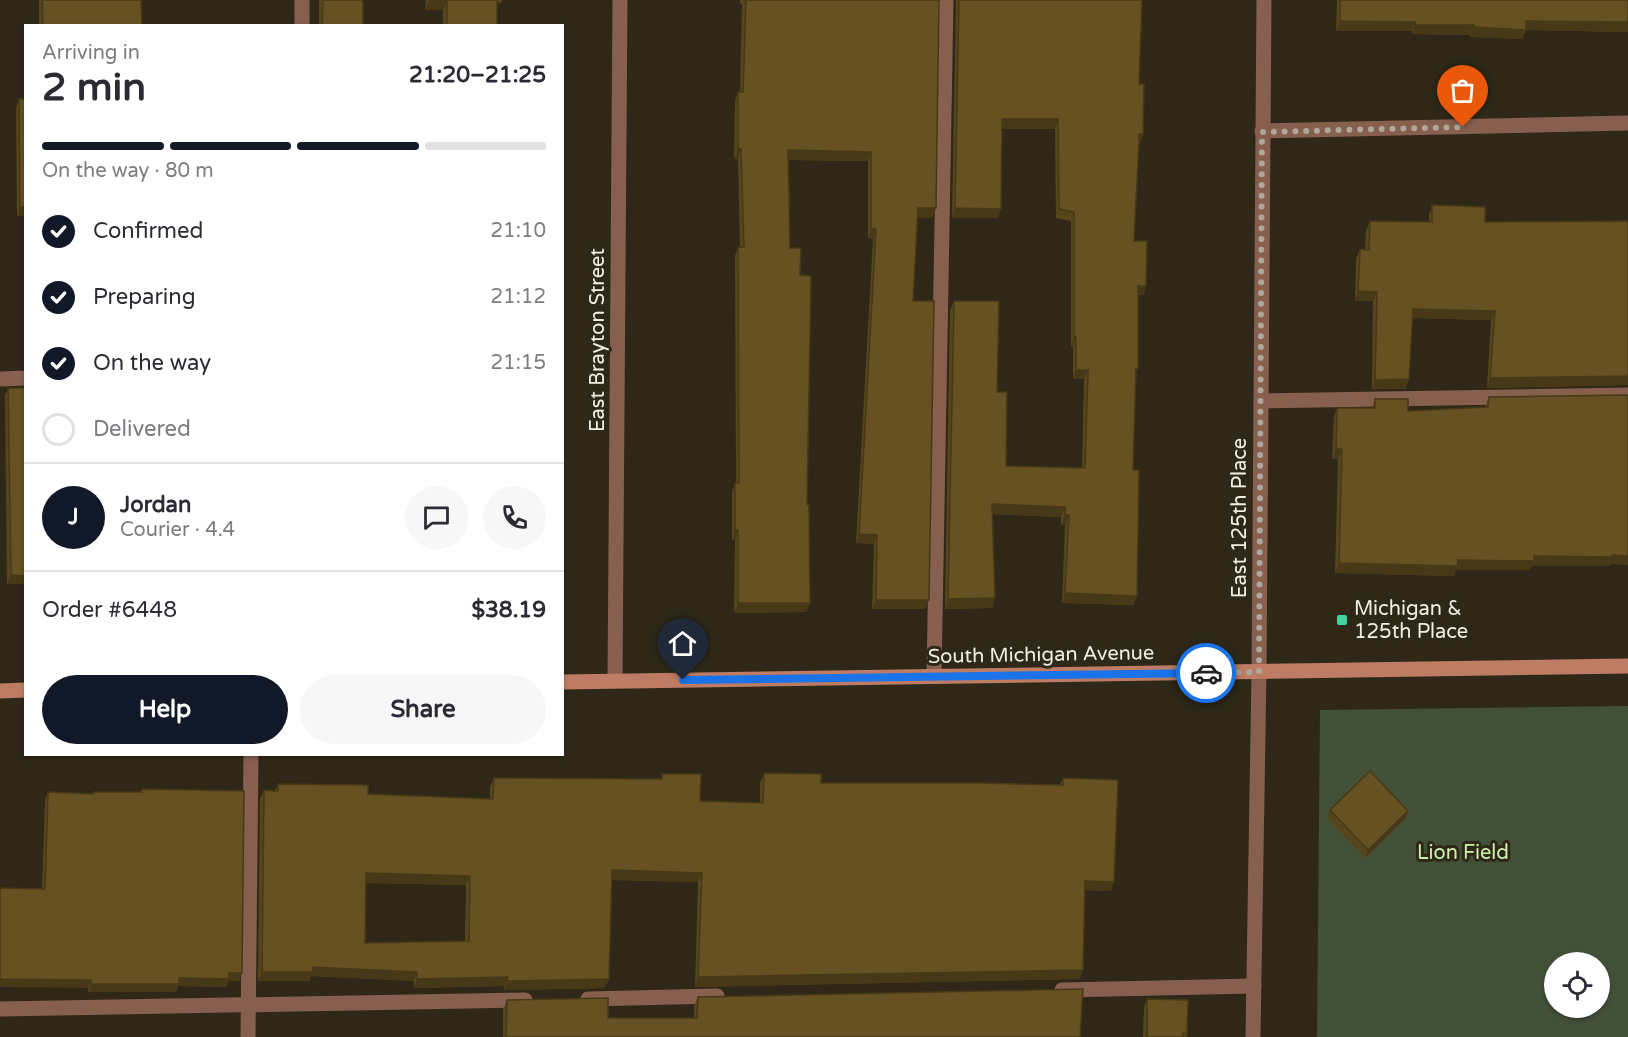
<!DOCTYPE html>
<meta charset="utf-8">
<style>
:root{--surface:#fff;--page:#f7f7f7;--text:#2b2b33;--muted:#7c7c81;--line:#e1e1e2;--accent:#111827}
body{margin:0;font-family:"Varela Round",sans-serif;background:var(--page);color:var(--text);height:100vh;display:flex;flex-direction:column;font-size:22px;white-space:nowrap}
*{box-sizing:border-box;margin:0}
p{font-size:20px;color:var(--muted)}
.icon{flex:none;width:33px;height:33px;fill:none;stroke:currentColor;stroke-width:2;stroke-linecap:round;stroke-linejoin:round}
.map{position:relative;flex:1;overflow:hidden}
.details{position:absolute;left:24px;top:24px;width:540px;height:732px;display:flex;flex-direction:column;background:var(--surface);border-radius:0px;box-shadow:0 2px 4px #0004}
.details>*{flex:none}
.controls{position:absolute;left:1544px;top:952px;display:grid;gap:12px}
.controls a{display:grid;place-items:center;width:66px;height:66px;border-radius:50%;background:var(--surface);box-shadow:0 2px 4px #0004;font-size:30px}
.pin{position:absolute;display:grid;place-items:center;width:51px;height:51px;color:#fff;margin:-62px -26px;border-radius:50% 50% 50% 0;rotate:-45deg;box-shadow:0 0 6px #0007}
.pin .icon{rotate:45deg}
.courier{position:absolute;display:grid;place-items:center;width:60px;height:60px;margin:-30px;border:4px solid #1a73e8;border-radius:50%;background:#fff;color:#222;box-shadow:0 2px 8px #0007}
.head em{font-style:normal;font-weight:700}
.head div{display:flex;flex-direction:column-reverse}
.head{display:flex;align-items:center;justify-content:space-between;height:102px;padding:0 18px}
h1{font-size:39px;font-weight:700;line-height:45px}
.bar{display:grid;grid-template-columns:repeat(4,1fr);gap:9px 6px;align-content:center;height:72px;padding:0 18px}
.bar i{height:8px;border-radius:4px;background:var(--line)}
.bar .active{background:var(--accent)}
.bar p{grid-column:span 4}
.line{display:flex;align-items:center;gap:15px;padding:0 18px;border-top:2px solid var(--line)}
.line div{flex:1}
.round{display:grid;place-items:center;flex:none;width:63px;height:63px;border-radius:32px;background:var(--page)}
ol{padding:0 18px;list-style:none}
li{display:flex;align-items:center;gap:18px;height:66px}
li p{margin-inline-start:auto}
li .icon{padding:6px;border-radius:50%;background:var(--accent);color:#fff;stroke-width:4}
li:last-child{color:var(--muted)}
li i{width:33px;height:33px;border:3px solid var(--line);border-radius:50%}
.button{display:flex;gap:12px;margin-top:auto;padding:12px 18px}
.button a{flex:1;height:69px;border-radius:36px;background:var(--accent);color:#fff;font-size:24px;font-weight:700;line-height:69px;text-align:center}
.button a+a{background:var(--page);color:var(--text)}
.map>svg:first-child{display:block}
.green{fill:#425038;fill-rule:evenodd}
.lines{fill:none;stroke-linecap:round;stroke-linejoin:round}
.lane{stroke:#875f4f;stroke-width:15}
.street{stroke:#875f4f;stroke-width:15}
.secondary{stroke:#bd7c63;stroke-width:15}
.wall{fill:#57461c;fill-rule:evenodd}
.shaded-wall{fill:#473917}
.building{fill:#655121;stroke:#473917;stroke-width:1.5;fill-rule:evenodd}
.done{stroke:#aea89c;stroke-width:6;stroke-dasharray:0 10.8}
.route{stroke:#1a73e8;stroke-width:8}
.poi-dot{fill:#3fd4a2;stroke:#2f2818;stroke-width:2}
.labels{text-anchor:middle;stroke-width:6;stroke-linejoin:round;paint-order:stroke}
.street-label{font-size:20px;fill:#f2ede3;stroke:#2f2818}
.poi-label{font-size:20px;fill:#f2ede3;stroke:#2f2818;text-anchor:start}
.park-label{font-size:20px;fill:#caf3ad;stroke:#2f2818}
</style>
<div class="map">
<svg width="1628" height="1037" viewBox="0 0 1628 1037">
<rect width="100%" height="100%" fill="#2f2818"/>
<!-- green -->
<path class="green" d="M1628,706V1037H1317L1320,710ZM1554,963H1599V1008H1554Z"/>
<g class="lines">
<!-- lane -->
<g class="lane">
<polyline points="302,26 302,0"/>
<polyline points="0,379 26,378"/>
<polyline points="1261,401 1628,395"/>
<polyline points="934,676 946,0"/>
<polyline points="1062,990 1254,986"/>
<polyline points="588,999 717,996"/>
<polyline points="0,1009 525,1000"/>
<polyline points="248,1037 251,754"/>
</g>
<!-- street -->
<g class="street">
<polyline points="1262,131 1628,123"/>
<polyline points="615,681 620,0"/>
<polyline points="1253,1037 1259,672 1264,0"/>
</g>
<!-- secondary -->
<g class="secondary">
<polyline points="562,682 1628,666"/>
<polyline points="0,691 26,690"/>
</g>
</g>
<!-- wall -->
<g class="wall">
<polygon points="39,0 141,0 142,26 39,26"/>
<rect x="319" y="0" width="44" height="26"/>
<polygon points="426,0 502,0 501,3 497,2 497,26 443,26 443,10 425,10"/>
<polygon points="740,0 939,0 932,218 917,218 913,301 925,609 872,609 874,544 856,543 873,239 868,239 868,161 789,160 790,248 800,275 810,603 806,612 734,613 735,540 732,540 732,493 735,483 736,483 735,256 738,247 740,247 738,159 734,159 735,101 738,92 740,92 742,4 740,4"/>
<polygon points="956,0 1142,0 1139,84 1143,134 1140,143 1138,143 1134,241 1146,286 1143,295 1138,295 1133,470 1137,596 1133,605 1062,603 1065,525 1061,525 1061,517 992,514 995,598 992,608 945,609 950,310 954,301 997,392 1006,466 1082,468 1084,379 1073,379 1073,347 1071,347 1071,221 1056,218 1055,129 1002,129 1001,209 997,218 952,218"/>
<polygon points="1337,0 1628,0 1628,32 1526,30 1522,39 1470,37 1470,35 1412,34 1412,31 1336,31"/>
<polygon points="19,99 26,216 17,216 16,108"/>
<polygon points="1432,205 1485,222 1628,221 1628,385 1487,388 1491,320 1412,318 1406,389 1372,389 1373,301 1355,301 1356,259 1360,249 1365,249 1366,231 1370,221 1429,222 1429,215"/>
<polygon points="8,388 26,388 26,584 7,584 5,396"/>
<polygon points="1489,397 1610,564 1609,566 1532,566 1530,570 1456,570 1454,576 1335,573 1338,459 1332,459 1334,417 1337,408 1372,408 1375,399 1408,411 1485,407"/>
<path d="M764,773L821,783L1060,785L1063,778L1111,891L1084,890L1080,979L695,987L698,882L612,880L605,988L504,990V986L414,988V981L311,976L309,981H258L260,799L264,790H275L278,784L368,794L490,799V787L494,778L661,779L662,774L700,801L760,803V783ZM366,883L466,885L465,941L365,943Z"/>
<polygon points="142,789 242,973 239,981 228,981 226,987 178,986 176,992 88,992 88,988 42,889 45,800 48,792 93,794 94,792 141,792"/>
<polygon points="1330,810 1408,811 1405,819 1365,858 1327,818"/>
<polygon points="698,997 1080,1037 503,1037 503,1010 507,1000 608,1018 694,1018 694,1006"/>
<polygon points="1147,999 1187,1034 1186,1037 1143,1037 1144,1008"/>
</g>
<!-- shaded-wall -->
<g class="shaded-wall">
<polygon points="429,1 447,1 443,10 425,10"/>
<polygon points="1340,21 1415,22 1412,31 1336,31"/>
<polygon points="1526,21 1628,22 1628,32 1526,30 1522,39 1470,37 1474,27"/>
<polygon points="1415,25 1474,25 1470,35 1412,34"/>
<polygon points="1002,119 1058,119 1055,129 999,129"/>
<polygon points="1139,134 1143,134 1140,143 1136,143"/>
<polygon points="738,149 741,149 738,159 734,159"/>
<polygon points="788,150 871,152 868,161 785,160"/>
<polygon points="20,207 26,207 26,216 17,216"/>
<polygon points="918,208 936,208 932,218 914,218"/>
<polygon points="955,208 1001,209 997,218 952,218"/>
<polygon points="871,229 876,229 873,239 868,239"/>
<polygon points="1138,286 1146,286 1143,295 1135,295"/>
<polygon points="1358,291 1377,292 1373,301 1355,301"/>
<polygon points="1413,309 1495,311 1491,320 1409,318"/>
<polygon points="1074,337 1076,337 1073,347 1071,347"/>
<polygon points="1076,370 1088,370 1084,379 1073,379"/>
<polygon points="1628,376 1628,385 1487,388 1490,378"/>
<polygon points="1409,379 1406,389 1372,389 1375,380"/>
<polygon points="1336,449 1342,449 1338,459 1332,459"/>
<polygon points="992,504 1065,507 1061,517 989,514"/>
<polygon points="1065,515 1069,515 1065,525 1061,525"/>
<polygon points="735,530 738,530 735,540 732,540"/>
<polygon points="859,534 877,535 874,544 856,543"/>
<polygon points="1612,555 1628,556 1628,565 1610,564 1609,566 1532,566 1530,570 1456,570 1454,576 1335,573 1339,563 1458,560 1534,556"/>
<polygon points="11,575 26,576 26,584 7,584"/>
<polygon points="1065,593 1137,596 1133,605 1062,603"/>
<polygon points="995,598 992,608 945,609 948,599"/>
<polygon points="876,600 929,600 925,609 872,609"/>
<polygon points="738,603 810,603 806,612 734,613"/>
<polygon points="1408,811 1405,819 1365,858 1368,850"/>
<polygon points="612,870 702,873 698,882 609,880"/>
<polygon points="366,873 470,876 466,885 363,883"/>
<polygon points="1085,881 1114,882 1111,891 1081,890"/>
<polygon points="313,967 417,972 414,981 311,976 309,981 258,981 262,972"/>
<polygon points="1083,970 1080,979 695,987 698,977"/>
<polygon points="229,973 242,973 239,981 228,981 226,987 178,986 176,992 88,992 91,984 179,978"/>
<polygon points="508,977 504,986 414,988 417,979"/>
<polygon points="0,979 91,980 88,988 0,987"/>
<polygon points="609,979 605,988 504,990 507,981"/>
</g>
<!-- building -->
<g class="building">
<polygon points="42,0 141,0 142,26 43,26"/>
<polygon points="323,0 363,0 363,26 322,26"/>
<polygon points="429,0 497,0 497,26 447,26 447,1"/>
<polygon points="746,0 939,0 936,208 918,208 913,301 934,301 929,600 876,600 877,535 859,534 876,229 871,229 871,152 788,150 790,248 801,248 800,275 811,276 807,505 809,505 810,603 738,603 738,530 735,530 735,483 739,483 738,247 744,247 741,149 738,149 738,92 743,92"/>
<polygon points="959,0 1142,0 1139,84 1144,84 1143,134 1139,134 1139,141 1134,241 1147,241 1146,286 1138,286 1138,369 1136,369 1133,470 1139,470 1137,596 1065,593 1069,515 1065,515 1065,507 992,504 995,598 948,599 954,301 999,301 997,392 1007,392 1006,466 1085,468 1088,370 1076,370 1076,337 1074,337 1074,212 1059,209 1058,119 1002,119 1001,209 955,208"/>
<polygon points="1340,0 1628,0 1628,22 1526,21 1526,30 1474,27 1474,25 1415,25 1415,22 1340,21"/>
<polygon points="19,99 26,99 26,207 20,207"/>
<polygon points="1432,205 1485,207 1485,222 1628,221 1628,376 1490,378 1495,311 1413,309 1409,379 1375,380 1377,292 1358,291 1360,249 1369,250 1370,221 1432,222"/>
<polygon points="8,388 26,388 26,576 11,575"/>
<polygon points="1628,395 1628,556 1612,555 1612,557 1534,556 1534,561 1458,560 1457,566 1339,563 1342,449 1336,449 1337,408 1375,408 1375,399 1408,399 1408,411 1488,407 1489,397"/>
<polygon points="1370,771 1408,811 1368,850 1330,810"/>
<path d="M764,773L821,774V783H979L1063,785V778L1118,780L1114,882L1085,881L1083,970L698,977L702,873L612,870L609,979L507,981L508,977L417,979V972L313,967V972H262L264,790L278,791V784L368,785V794L493,799L494,778L662,779V774H701L700,801L763,803ZM366,873L470,876L469,941L365,943Z"/>
<polygon points="142,789 244,791 242,973 229,973 229,979 179,978 179,984 91,984 91,980 0,979 0,888 45,889 48,792 94,794 94,792 142,792"/>
<polygon points="1083,989 1080,1037 506,1037 507,1000 608,998 608,1018 697,1018 698,997"/>
<polygon points="1147,999 1188,1000 1187,1034 1183,1033 1183,1037 1147,1037"/>
</g>
<g class="lines">
<!-- done -->
<polyline class="done" points="1206,673 1259,672 1262,132 1463,127"/>
<!-- route -->
<polyline class="route" points="683,680 1206,673"/>
</g>
<!-- markers -->
<rect class="poi-dot" x="1336" y="614" width="12" height="12" rx="3"/>
<g class="labels">
<!-- street labels -->
<g class="street-label">
<text transform="translate(597 340) rotate(-90)" y="7">East Brayton Street</text>
<text transform="translate(1239 518) rotate(-90)" y="7">East 125th Place</text>
<text transform="translate(1041 654) rotate(-1)" y="7">South Michigan Avenue</text>
</g>
<!-- poi labels -->
<g class="poi-label">
<text x="1354" y="615">Michigan &amp;<tspan x="1354" dy="23">125th Place</tspan></text>
</g>
<!-- park labels -->
<g class="park-label">
<text x="1463" y="859">Lion Field</text>
</g>
</g>
</svg>
<div class="controls">
<a><svg class="icon" aria-label="locate" viewBox="0 0 24 24"><circle cx="12" cy="12" r="6"/><path d="M12 2v4M12 18v4M2 12h4M18 12h4"/></svg></a>
</div>
<div class="pin" style="left:1463px;top:127px;background:#ea580c"><svg class="icon" aria-label="bag" viewBox="0 0 24 24"><path d="M5 8h14l-1 12H6zM9 8a3 3 0 0 1 6 0"/></svg></div>
<div class="pin" style="left:683px;top:680px;background:#1f2937"><svg class="icon" aria-label="home" viewBox="0 0 24 24"><path d="M3 11l9-7 9 7M6 9v11h12V9"/></svg></div>
<div class="courier" style="left:1206px;top:673px"><svg class="icon" aria-label="car" viewBox="0 0 24 24"><path d="M5 17H2v-5l4-1 3-4h7l3 4 3 1v5h-3M9 17h6M6 11h13"/><circle cx="7" cy="17" r="2"/><circle cx="17" cy="17" r="2"/></svg></div>
<section class="details">
<div class="head"><div><h1>2 min</h1><p>Arriving in</p></div><em>21:20–21:25</em></div>
<div class="bar"><i class="active"></i><i class="active"></i><i class="active"></i><i></i><p>On the way · 80 m</p></div>
<ol>
<li><svg class="icon" aria-label="check" viewBox="0 0 24 24"><path d="M5 12l5 5 9-10"/></svg>Confirmed<p>21:10</p></li>
<li><svg class="icon" aria-label="check" viewBox="0 0 24 24"><path d="M5 12l5 5 9-10"/></svg>Preparing<p>21:12</p></li>
<li><svg class="icon" aria-label="check" viewBox="0 0 24 24"><path d="M5 12l5 5 9-10"/></svg>On the way<p>21:15</p></li>
<li><i></i>Delivered</li>
</ol>
<div class="line" style="height:108px"><b class="round" style="background:var(--accent);color:#fff">J</b><div><b>Jordan</b><p>Courier · 4.4</p></div><a class="round"><svg class="icon" aria-label="chat" viewBox="0 0 24 24"><path d="M4 5h16v11H9l-5 4z"/></svg></a><a class="round"><svg class="icon" aria-label="phone" viewBox="0 0 24 24"><path d="M5 4h4l2 5-3 2q2 4 5 5l2-3 5 2v4C11 20 4 13 5 4z"/></svg></a></div>
<div class="line" style="height:78px"><div>Order #6448</div><b>$38.19</b></div>
<div class="button"><a>Help</a><a>Share</a></div>
</section>
</div>
